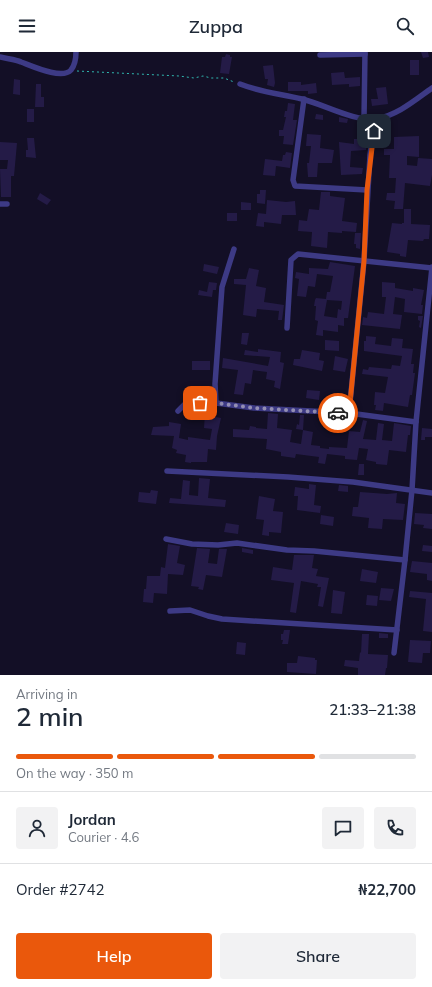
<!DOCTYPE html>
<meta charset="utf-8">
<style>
:root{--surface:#fff;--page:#f2f2f3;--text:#1f2937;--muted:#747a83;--line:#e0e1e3;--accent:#ea580c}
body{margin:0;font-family:Mulish,sans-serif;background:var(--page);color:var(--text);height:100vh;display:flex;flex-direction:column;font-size:15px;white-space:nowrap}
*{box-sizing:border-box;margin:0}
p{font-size:13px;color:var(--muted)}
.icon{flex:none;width:22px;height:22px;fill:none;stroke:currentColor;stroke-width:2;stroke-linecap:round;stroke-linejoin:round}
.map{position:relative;height:623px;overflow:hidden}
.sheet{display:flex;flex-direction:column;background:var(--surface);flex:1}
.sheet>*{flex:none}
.pin{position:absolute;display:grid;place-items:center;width:34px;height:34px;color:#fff;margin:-17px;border-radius:8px;box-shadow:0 2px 6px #0006}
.courier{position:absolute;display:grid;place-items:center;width:40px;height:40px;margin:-20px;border:3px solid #ea580c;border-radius:50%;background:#fff;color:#222;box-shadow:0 1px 5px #0007}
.overview em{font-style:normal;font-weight:600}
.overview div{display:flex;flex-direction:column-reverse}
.overview{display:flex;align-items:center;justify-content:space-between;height:68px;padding:0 16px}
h1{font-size:26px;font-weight:600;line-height:30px}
.bar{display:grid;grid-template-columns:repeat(4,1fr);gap:6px 4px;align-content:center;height:48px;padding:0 16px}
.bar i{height:5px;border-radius:3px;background:var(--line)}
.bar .on{background:var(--accent)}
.bar p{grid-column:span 4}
.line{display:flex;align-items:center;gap:10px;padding:0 16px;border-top:1px solid var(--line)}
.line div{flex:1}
.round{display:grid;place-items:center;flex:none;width:42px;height:42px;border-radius:4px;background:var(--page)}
.primary-button{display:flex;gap:8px;margin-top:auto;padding:8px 16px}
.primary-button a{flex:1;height:46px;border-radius:4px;background:var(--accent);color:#fff;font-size:16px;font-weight:600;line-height:46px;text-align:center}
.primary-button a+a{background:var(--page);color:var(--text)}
header{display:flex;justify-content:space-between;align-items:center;height:52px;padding:0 16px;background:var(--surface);font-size:18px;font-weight:600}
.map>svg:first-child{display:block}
.building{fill:#241b47;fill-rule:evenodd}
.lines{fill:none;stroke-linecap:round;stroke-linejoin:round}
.path{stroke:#2fb8b0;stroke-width:1;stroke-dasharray:2 3;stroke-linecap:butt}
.street{stroke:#3d3a85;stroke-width:5.5}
.done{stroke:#948fb3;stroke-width:4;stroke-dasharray:0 7.2}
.route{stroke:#ea580c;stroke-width:5}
</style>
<header><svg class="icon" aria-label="menu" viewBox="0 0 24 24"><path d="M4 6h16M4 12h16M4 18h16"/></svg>Zuppa<svg class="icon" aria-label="search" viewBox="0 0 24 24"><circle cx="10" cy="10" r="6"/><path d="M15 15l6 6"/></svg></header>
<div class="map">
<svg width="432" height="623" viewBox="0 0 432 623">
<rect width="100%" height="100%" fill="#130f26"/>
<!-- building -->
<g class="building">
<polygon points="421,0 428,0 429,5 423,6"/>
<polygon points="226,2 230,3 230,5 232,5 229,22 220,21 222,5 225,5"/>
<rect x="410" y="8" width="9" height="15"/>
<polygon points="273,13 275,31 274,35 267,33 268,27 265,27 263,14"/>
<polygon points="344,20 345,26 360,25 360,34 349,35 349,32 332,33 331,21"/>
<polygon points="14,27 20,28 20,43 13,42"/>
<polygon points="288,30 301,30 301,33 316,31 317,41 308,42 308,39 288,39"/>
<polygon points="36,32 41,32 41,45 44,45 44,55 35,55"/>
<polygon points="386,35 388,52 372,54 371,47 378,47 376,36"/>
<polygon points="288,51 295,52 293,68 297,68 293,93 283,92 284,84 279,84 279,78 283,78 286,65 284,65 285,59 287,59"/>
<rect x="27" y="57" width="7" height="13"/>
<polygon points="316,62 323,63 323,68 315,67"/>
<polygon points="339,65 348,67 347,71 339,70"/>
<polygon points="307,82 321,83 320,96 334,98 332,111 318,111 317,125 308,125 307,111 309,111 311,94 306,94"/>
<polygon points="419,84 419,105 407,104 407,113 417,114 418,106 432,107 432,123 430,134 405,131 403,157 394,157 395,149 386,148 387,141 395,141 396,126 389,126 390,103 384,103 384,97 394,97 394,85"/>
<polygon points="27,86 34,86 36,106 26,105 26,98 28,98"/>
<polygon points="354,87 366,87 366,98 351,99 350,115 363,116 362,122 341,123 339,90 354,92"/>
<polygon points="0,90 17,91 14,124 11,124 11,145 1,145 0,117 7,117 8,108 0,108"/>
<polygon points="286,100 292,101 290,116 276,114 275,124 263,123 265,107 282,109 283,103 285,103"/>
<polygon points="260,138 266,138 265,152 257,151 257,142 260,142"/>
<polygon points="321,140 330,140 330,144 345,146 342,169 357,171 356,180 342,179 342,181 328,180 327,196 311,194 312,180 298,179 299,168 307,169 309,157 319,158"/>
<polygon points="40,141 51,148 47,153 37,147"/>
<polygon points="267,148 286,150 295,149 296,163 282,163 281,172 264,170 264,175 256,174 258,161 266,162"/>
<polygon points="241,150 251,151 251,158 241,158"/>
<polygon points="404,157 411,157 411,172 430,173 429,187 424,187 423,189 408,188 406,205 400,204 400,202 387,200 392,171 402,172 402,171 404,171"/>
<rect x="227" y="161" width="10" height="8"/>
<polygon points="355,181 361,181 360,197 356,196 356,192 354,192"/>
<path d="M330,210L355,214L348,266H344V274L338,273V280L323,278V284L316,283L318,269L315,268L316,254H314L315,248L316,246L326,247L327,240H330L333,224L317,222L315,235L308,234L306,245L297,244L299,227L295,226L296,220L309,222V216L328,217ZM327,248L342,249L341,258L338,257L337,266L324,264Z"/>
<polygon points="204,212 219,215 217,222 203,219"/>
<polygon points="249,216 259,218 256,234 266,236 264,250 284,253 282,268 278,268 279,259 257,257 256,265 243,263 246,233 234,232 234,227 246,227"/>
<polygon points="209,230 217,231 216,238 213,238 212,245 198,243 199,238 207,240"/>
<polygon points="382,230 395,231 395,236 413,239 413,236 424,238 421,253 423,253 422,262 404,260 405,247 395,245 393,262 402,263 400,277 362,273 363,265 367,266 368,260 384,262 386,245 382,245"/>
<polygon points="418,264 423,264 421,276 419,275 420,269 418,268"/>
<polygon points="242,281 249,281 247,293 241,292"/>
<polygon points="366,284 376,285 375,292 391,294 392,286 403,287 402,296 413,297 411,312 414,312 413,321 415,321 412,343 410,343 408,355 384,351 383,359 375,358 376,353 374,353 375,340 385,341 388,325 362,322 363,317 368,318 369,315 391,317 392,313 400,314 402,304 364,299 364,289 366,289"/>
<polygon points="325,288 339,289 339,299 325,298"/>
<polygon points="258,297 281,300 280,310 284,311 280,337 274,335 275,329 266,327 267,320 253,318 251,332 245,331 243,343 234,342 238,318 222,316 223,306 268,314 270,305 244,303 245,298 258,300"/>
<polygon points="302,298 320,301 319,308 324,309 322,319 293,313 294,307 300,307"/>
<polygon points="335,304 348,307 345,320 333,318"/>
<rect x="192" y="309" width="18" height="9"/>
<polygon points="307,338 320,339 319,348 306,346"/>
<polygon points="205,361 212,362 211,364 221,366 217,384 216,398 208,397 207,410 191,410 191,411 185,410 186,403 176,401 177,398 172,396 174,384 151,383 153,375 169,374 169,370 181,372 179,386 188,388 188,385 210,388 212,377 204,376"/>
<polygon points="268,361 278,362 277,376 292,378 290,390 301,392 303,378 313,380 311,393 320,394 320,396 329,397 329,395 347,396 349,379 360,380 363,368 367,369 363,387 376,388 378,371 384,372 382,388 392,389 394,371 411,374 410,383 408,383 406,400 389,398 387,413 376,412 376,410 366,408 368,397 359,396 357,408 345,407 345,404 327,402 325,412 318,411 319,405 296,402 295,406 281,404 281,400 266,397 267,387 233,385 233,377 249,378 250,374 256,375 256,376 267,377"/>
<polygon points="300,363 304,363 303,378 296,377 297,372 299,373"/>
<polygon points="422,376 432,377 432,385 425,385 425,388 421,388"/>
<polygon points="359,412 364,412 364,423 358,423"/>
<polygon points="199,426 210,427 208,446 226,448 225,455 169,451 170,446 181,447 183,428 190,429 189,443 198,444"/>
<polygon points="309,432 316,433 314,453 321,454 320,461 297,458 298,444 294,444 295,435 309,437"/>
<polygon points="339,433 348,434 348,440 338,439"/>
<polygon points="151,438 158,439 156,452 138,450 139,440 150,441"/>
<polygon points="360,440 387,442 397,441 396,451 405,452 403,468 383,467 382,477 368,476 369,466 352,464 353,455 358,455"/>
<polygon points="259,444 275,447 273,459 283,460 281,481 269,480 269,484 262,483 264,468 256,467"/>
<polygon points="415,461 432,462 432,477 423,476 424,473 414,472"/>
<polygon points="321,463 334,465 333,474 320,472"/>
<polygon points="226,471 239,473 238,482 224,480"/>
<polygon points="168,492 180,494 177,511 185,513 183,523 168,522 167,542 154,541 153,551 143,550 144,537 146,537 147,524 160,524 161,515 165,516"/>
<polygon points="423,493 432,494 432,500 422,499"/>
<polygon points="197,496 210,497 208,511 217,512 219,497 227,497 222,525 206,523 203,538 198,537 199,535 191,534"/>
<polygon points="242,496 253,498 253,502 242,500"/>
<polygon points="294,503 314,503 312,516 318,517 316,524 329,526 323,555 318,554 321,535 317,535 318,532 301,529 296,561 290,560 294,531 271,528 273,515 292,518"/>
<polygon points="412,509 432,511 432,529 427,528 427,522 410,520"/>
<polygon points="362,517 378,520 376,531 360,529"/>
<polygon points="381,536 394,537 391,549 379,548"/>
<polygon points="333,538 345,540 342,562 331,561"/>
<polygon points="410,539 432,541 432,580 423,579 426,547 409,545"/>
<polygon points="367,543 378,544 377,554 366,553"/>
<polygon points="284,578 290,578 288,592 282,592 283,588 281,588 281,582 283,582"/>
<polygon points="379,581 388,582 388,586 379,586"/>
<polygon points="362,582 369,582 368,602 388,603 387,616 386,616 385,623 358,623 358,616 344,614 345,608 359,609 360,600 361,601"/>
<polygon points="410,588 431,589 430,601 423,601 422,611 408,610"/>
<polygon points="237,590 246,591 245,603 236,602"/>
<polygon points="298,604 315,606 315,608 317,608 316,622 287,620 287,611 297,611"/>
</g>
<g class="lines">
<!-- path -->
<polyline class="path" points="77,19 179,24 194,26 203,24 211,26 224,26 234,30"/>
<!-- street -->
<g class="street">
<polyline points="320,3 365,2"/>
<path d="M0,5C7,7 15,7 21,10C32,14 62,28 71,18C75,13 76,6 76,0"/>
<path d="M240,32C260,40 281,42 302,47C323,52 355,70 376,67C398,63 415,48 432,36"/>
<polyline points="304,47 293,128 295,134 367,138"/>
<polyline points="364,67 365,0"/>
<polyline points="0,152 7,152"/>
<polyline points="287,276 291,208 298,202 432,216"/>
<polyline points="216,351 215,332 222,235 234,197"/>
<polyline points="178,359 185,352 216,351 254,356 349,361 416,370"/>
<polyline points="349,361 364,209 370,103 375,67"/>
<polyline points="167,419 288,425 353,430 432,441"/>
<polyline points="166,487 192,492 218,493 237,491 287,498 314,499 405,508"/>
<polyline points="170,559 190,558 208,564 222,567 397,578"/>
<polyline points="394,601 405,508 412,438 416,370 432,215"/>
</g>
</g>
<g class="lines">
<!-- done -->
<polyline class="done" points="200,351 216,351 254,356 338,361"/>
<!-- route -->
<polyline class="route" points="338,361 349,361 364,209 367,138 374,79"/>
</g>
</svg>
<div class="pin" style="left:200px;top:351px;background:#ea580c"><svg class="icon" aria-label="bag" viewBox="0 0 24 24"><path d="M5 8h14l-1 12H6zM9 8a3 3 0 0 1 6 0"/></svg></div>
<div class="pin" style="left:374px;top:79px;background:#1f2937"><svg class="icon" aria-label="home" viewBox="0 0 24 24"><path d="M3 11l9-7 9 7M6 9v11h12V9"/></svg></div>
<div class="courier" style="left:338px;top:361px"><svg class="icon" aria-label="car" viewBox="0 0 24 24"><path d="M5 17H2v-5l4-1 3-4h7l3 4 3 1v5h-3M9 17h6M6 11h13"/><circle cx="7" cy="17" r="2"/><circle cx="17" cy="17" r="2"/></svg></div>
</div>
<section class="sheet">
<div class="overview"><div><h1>2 min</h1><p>Arriving in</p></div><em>21:33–21:38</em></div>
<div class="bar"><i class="on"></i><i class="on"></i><i class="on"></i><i></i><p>On the way · 350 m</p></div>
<div class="line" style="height:72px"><a class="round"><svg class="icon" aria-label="person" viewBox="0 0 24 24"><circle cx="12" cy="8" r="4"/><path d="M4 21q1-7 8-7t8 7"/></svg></a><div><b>Jordan</b><p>Courier · 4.6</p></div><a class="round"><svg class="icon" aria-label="chat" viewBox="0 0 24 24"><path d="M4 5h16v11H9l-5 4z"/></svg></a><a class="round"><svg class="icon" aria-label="phone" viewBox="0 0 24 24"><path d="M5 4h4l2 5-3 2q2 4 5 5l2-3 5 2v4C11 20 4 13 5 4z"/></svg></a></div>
<div class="line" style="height:52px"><div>Order #2742</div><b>₦22,700</b></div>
<div class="primary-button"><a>Help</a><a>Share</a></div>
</section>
